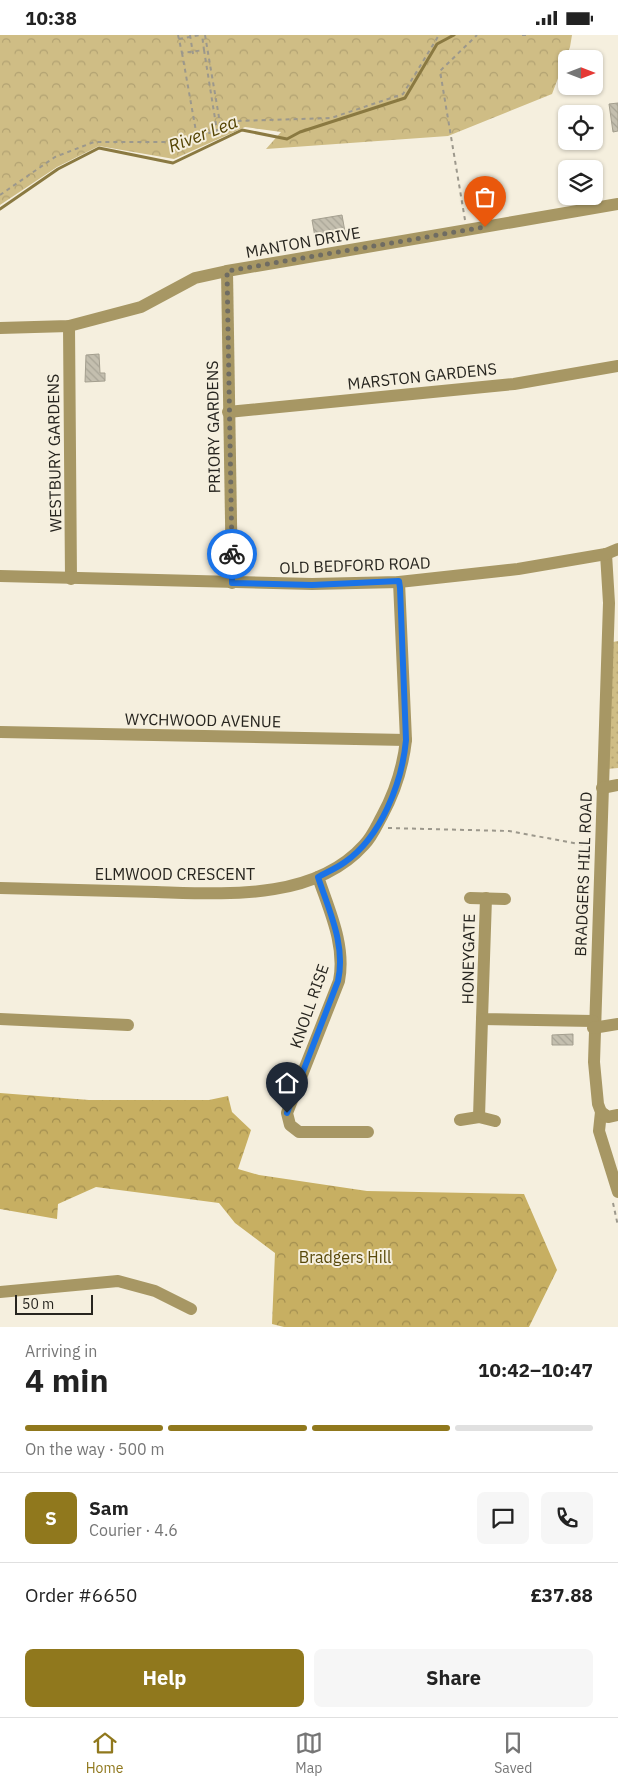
<!DOCTYPE html>
<meta charset="utf-8">
<style>
:root{--surface:#fff;--page:#f6f6f6;--text:#222;--muted:#767676;--line:#e0e0e0;--accent:#90781d}
body{margin:0;font-family:"IBM Plex Sans",sans-serif;background:var(--page);color:var(--text);height:100vh;display:flex;flex-direction:column;font-size:19px;white-space:nowrap}
*{box-sizing:border-box;margin:0}
p{font-size:16px;color:var(--muted)}
.icon{flex:none;width:28px;height:28px;fill:none;stroke:currentColor;stroke-width:2;stroke-linecap:round;stroke-linejoin:round}
.map{position:relative;height:1292px;overflow:hidden}
.panel{display:flex;flex-direction:column;background:var(--surface);flex:1}
.panel>*{flex:none}
.needle{width:32px;rotate:90deg}
.buttons{position:absolute;left:558px;top:15px;display:grid;gap:10px}
.buttons a{display:grid;place-items:center;width:45px;height:45px;border-radius:8px;background:var(--surface);box-shadow:0 1px 4px #0004;font-size:25px}
.scale{position:absolute;left:15px;bottom:12px;width:78px;box-sizing:border-box;padding-left:5px;border:2px solid #27251f;border-top:0;font-size:14px;line-height:18px;white-space:nowrap;color:#27251f;-webkit-text-stroke:4px #f5efde;paint-order:stroke}
.pin{position:absolute;display:grid;place-items:center;width:42px;height:42px;color:#fff;margin:-51px -21px;border-radius:50% 50% 50% 0;rotate:-45deg;box-shadow:0 0 5px #0007}
.pin .icon{rotate:45deg}
.courier{position:absolute;display:grid;place-items:center;width:50px;height:50px;margin:-25px;border:4px solid #1a73e8;border-radius:50%;background:#fff;color:#222;box-shadow:0 1px 6px #0007}
.overview em{font-style:normal;font-weight:800}
.overview div{display:flex;flex-direction:column-reverse}
.overview{display:flex;align-items:center;justify-content:space-between;height:85px;padding:0 25px}
h1{font-size:32px;font-weight:800;line-height:38px}
.bar{display:grid;grid-template-columns:repeat(4,1fr);gap:8px 5px;align-content:center;height:60px;padding:0 25px}
.bar i{height:6px;border-radius:4px;background:var(--line)}
.bar .active{background:var(--accent)}
.bar p{grid-column:span 4}
.line{display:flex;align-items:center;gap:12px;padding:0 25px;border-top:1px solid var(--line)}
.line div{flex:1}
.round{display:grid;place-items:center;flex:none;width:52px;height:52px;border-radius:8px;background:var(--page)}
.cta{display:flex;gap:10px;margin-top:auto;padding:10px 25px}
.cta a{flex:1;height:58px;border-radius:8px;background:var(--accent);color:#fff;font-size:20px;font-weight:800;line-height:58px;text-align:center}
.cta a+a{background:var(--page);color:var(--text)}
.status{display:flex;justify-content:space-between;align-items:center;height:35px;padding:0 25px;background:var(--surface);direction:ltr}
.status svg{height:14px;fill:currentColor}
.tab-bar{display:flex;justify-content:space-around;align-items:center;height:70px;border-top:1px solid var(--line);background:var(--surface);font-size:14px;color:var(--muted)}
.tab-bar a{display:grid;justify-items:center;gap:2px}
.tab-bar .active{color:var(--accent)}
.map>svg:first-child{display:block}
.grass{fill:url(#grass-dots)}
.forest{fill:url(#forest-crowns)}
.park{fill:url(#park-crowns)}
.lines{fill:none;stroke-linecap:round;stroke-linejoin:round}
.stream{stroke:#8a7941;stroke-width:3}
.building{fill:url(#building-back-hatch);stroke:#a49f8f}
.path{stroke:#9c988c;stroke-width:2;stroke-dasharray:4 4;stroke-linecap:butt}
.minor{stroke:#a79764;stroke-width:12}
.done{stroke:#6f6c62;stroke-width:5;stroke-dasharray:0 9}
.route{stroke:#1a73e8;stroke-width:6}
.labels{text-anchor:middle;stroke-width:4;stroke-linejoin:round;paint-order:stroke}
.street-label{font-size:16px;fill:#27251f;stroke:#f5efde}
.park-label{font-size:16px;fill:#59490a;stroke:#f5efde}
.water-label{font-size:18px;font-style:italic;fill:#544403;stroke:#f5efde}
</style>
<div class="status"><b>10:38</b><svg viewBox="0 0 49 12"><path d="M0 12V9h3v3zM5 12V6h3v6zM10 12V3h3v9zM15 12V0h3v12zM26 1h20v11H26zM47 4h2v5h-2z"/></svg></div>
<div class="map">
<svg width="618" height="1292" viewBox="0 0 618 1292">
<defs>
<pattern id="grass-dots" width="8" height="8" patternUnits="userSpaceOnUse" patternTransform="scale(1.25)"><rect width="8" height="8" fill="#cfbd85"/><path d="M2 2h.1M6 6h.1" fill="none" stroke="#b2a272" stroke-width="1.8" stroke-linecap="round"/></pattern>
<pattern id="forest-crowns" width="20" height="18" patternUnits="userSpaceOnUse" patternTransform="scale(1.25)"><rect width="20" height="18" fill="#c7af62"/><path d="M2 6a3 3 0 1 1 6 0M12 15a3 3 0 1 1 6 0" fill="none" stroke="#a28e50"/></pattern>
<pattern id="park-crowns" width="20" height="18" patternUnits="userSpaceOnUse" patternTransform="scale(1.25)"><rect width="20" height="18" fill="#cfbd85"/><path d="M2 6a3 3 0 1 1 6 0M12 15a3 3 0 1 1 6 0" fill="none" stroke="#b2a272"/></pattern>
<pattern id="building-back-hatch" width="6" height="6" patternUnits="userSpaceOnUse" patternTransform="scale(1.25)"><rect width="6" height="6" fill="#c4bfaf"/><path d="M-1 5l2 2M0 0l6 6M5-1l2 2" fill="none" stroke="#a8a496"/></pattern>
</defs>
<rect width="100%" height="100%" fill="#f5efde"/>
<!-- grass -->
<polygon class="grass" points="618,606 618,733 607,734 613,607"/>
<!-- forest -->
<polygon class="forest" points="0,1058 89,1065 209,1065 228,1061 232,1077 251,1095 238,1134 259,1140 367,1156 524,1159 557,1235 529,1292 284,1292 272,1289 275,1218 235,1188 219,1168 96,1152 58,1169 57,1184 0,1174"/>
<!-- park -->
<polygon class="park" points="0,0 572,0 570,12 552,59 448,101 266,114 281,97 245,92 174,124 99,111 57,132 0,170"/>
<g class="lines">
<!-- stream -->
<polyline class="stream" points="0,174 58,134 99,113 173,128 242,95 287,104 300,97 405,63 437,9 454,0"/>
</g>
<!-- building -->
<g class="building">
<polygon points="618,68 618,96 613,97 609,69"/>
<polygon points="342,180 345,197 315,202 312,185"/>
<polygon points="99,319 100,338 105,338 105,346 85,347 86,320"/>
<polygon points="573,999 573,1010 552,1010 552,1000"/>
</g>
<g class="lines">
<!-- path -->
<g class="path">
<polyline points="178,0 182,18 204,15 202,0"/>
<polyline points="190,0 193,19"/>
<polyline points="205,0 221,94"/>
<polyline points="522,0 530,0"/>
<polyline points="179,4 200,0"/>
<polyline points="204,15 217,96"/>
<polyline points="182,18 197,102"/>
<polyline points="0,160 55,122 94,107 175,107 217,96 237,86 331,83 403,59 439,0"/>
<polyline points="465,185 440,36 477,0"/>
<polyline points="388,793 509,796 590,811"/>
<polyline points="613,1168 618,1191"/>
</g>
<!-- minor -->
<g class="minor">
<polyline points="227,236 232,548"/>
<polyline points="69,291 71,544"/>
<polyline points="0,293 69,291 141,272 195,243 227,236 618,169"/>
<polyline points="228,377 514,349 618,331"/>
<polyline points="606,519 609,568 594,1027 598,1069 601,1077 599,1096 618,1157"/>
<polyline points="0,541 312,549 399,547 518,534 606,519 618,514"/>
<polyline points="0,697 406,705"/>
<polyline points="602,753 618,750"/>
<path d="M318,842C329,875 346,910 339,946L287,1078L290,1090L299,1097H368"/>
<path d="M0,853C52,854 104,856 156,857C224,859 314,866 364,810C372,802 377,790 382,781C395,757 403,732 406,705L399,547"/>
<polyline points="470,863 505,864"/>
<polyline points="486,863 482,984 593,986"/>
<polyline points="0,984 128,990"/>
<polyline points="593,993 618,989"/>
<polyline points="601,1077 608,1082 618,1080"/>
<polyline points="479,1082 482,984"/>
<polyline points="460,1085 479,1082 495,1086"/>
<polyline points="0,1257 118,1246 155,1256 191,1274"/>
</g>
</g>
<g class="lines">
<!-- done -->
<polyline class="done" points="232,519 227,236 485,192"/>
<!-- route -->
<path class="route" d="M232,519V548L312,550L399,546L400,553L406,705C402,748 381,802 345,827C337,833 327,837 318,842C329,876 346,910 338,946L287,1078"/>
</g>
<g class="labels">
<!-- street labels -->
<g class="street-label">
<text transform="translate(303 207) rotate(-10)" y="6">MANTON DRIVE</text>
<text transform="translate(422 341) rotate(-6)" y="6">MARSTON GARDENS</text>
<text transform="translate(213 392) rotate(-91)" y="6">PRIORY GARDENS</text>
<text transform="translate(54 418) rotate(-91)" y="6">WESTBURY GARDENS</text>
<text transform="translate(355 530) rotate(-2)" y="6">OLD BEDFORD ROAD</text>
<text transform="translate(203 685) rotate(1)" y="6">WYCHWOOD AVENUE</text>
<text x="175" y="845">ELMWOOD CRESCENT</text>
<text transform="translate(583 839) rotate(-88)" y="6">BRADGERS HILL ROAD</text>
<text transform="translate(468 924) rotate(-89)" y="6">HONEYGATE</text>
<text transform="translate(309 971) rotate(-71)" y="6">KNOLL RISE</text>
</g>
<!-- park labels -->
<g class="park-label">
<text x="345" y="1228">Bradgers Hill</text>
</g>
<!-- water labels -->
<g class="water-label">
<text transform="translate(203 99) rotate(-21)" y="6">River Lea</text>
</g>
</g>
</svg>
<div class="buttons">
<a><svg class="needle" viewBox="-14 -14 28 28"><path d="M0-13l5 13h-10z" fill="#e53935"/><path d="M0 13l5-13h-10z" fill="#767676"/></svg></a>
<a><svg class="icon" aria-label="locate" viewBox="0 0 24 24"><circle cx="12" cy="12" r="6"/><path d="M12 2v4M12 18v4M2 12h4M18 12h4"/></svg></a>
<a><svg class="icon" aria-label="layers" viewBox="0 0 24 24"><path d="M12 4l9 5-9 5-9-5zM3 14l9 5 9-5"/></svg></a>
</div>
<div class="scale">50 m</div>
<div class="pin" style="left:485px;top:192px;background:#ea580c"><svg class="icon" aria-label="bag" viewBox="0 0 24 24"><path d="M5 8h14l-1 12H6zM9 8a3 3 0 0 1 6 0"/></svg></div>
<div class="pin" style="left:287px;top:1078px;background:#1f2937"><svg class="icon" aria-label="home" viewBox="0 0 24 24"><path d="M3 11l9-7 9 7M6 9v11h12V9"/></svg></div>
<div class="courier" style="left:232px;top:519px"><svg class="icon" aria-label="bike" viewBox="0 0 24 24"><circle cx="6" cy="16" r="4"/><circle cx="18" cy="16" r="4"/><path d="M6 16l4-8h5l3 8M10 8l3 8H6M13 5h3"/></svg></div>
</div>
<section class="panel">
<div class="overview"><div><h1>4 min</h1><p>Arriving in</p></div><em>10:42–10:47</em></div>
<div class="bar"><i class="active"></i><i class="active"></i><i class="active"></i><i></i><p>On the way · 500 m</p></div>
<div class="line" style="height:90px"><b class="round" style="background:var(--accent);color:#fff">S</b><div><b>Sam</b><p>Courier · 4.6</p></div><a class="round"><svg class="icon" aria-label="chat" viewBox="0 0 24 24"><path d="M4 5h16v11H9l-5 4z"/></svg></a><a class="round"><svg class="icon" aria-label="phone" viewBox="0 0 24 24"><path d="M5 4h4l2 5-3 2q2 4 5 5l2-3 5 2v4C11 20 4 13 5 4z"/></svg></a></div>
<div class="line" style="height:65px"><div>Order #6650</div><b>£37.88</b></div>
<div class="cta"><a>Help</a><a>Share</a></div>
</section>
<nav class="tab-bar">
<a class="active"><svg class="icon" aria-label="home" viewBox="0 0 24 24"><path d="M3 11l9-7 9 7M6 9v11h12V9"/></svg>Home</a>
<a><svg class="icon" aria-label="map" viewBox="0 0 24 24"><path d="M3 6l6-2 6 2 6-2v14l-6 2-6-2-6 2zM9 4v14M15 6v14"/></svg>Map</a>
<a><svg class="icon" aria-label="saved" viewBox="0 0 24 24"><path d="M7 4h10v16l-5-4-5 4z"/></svg>Saved</a>
</nav>
